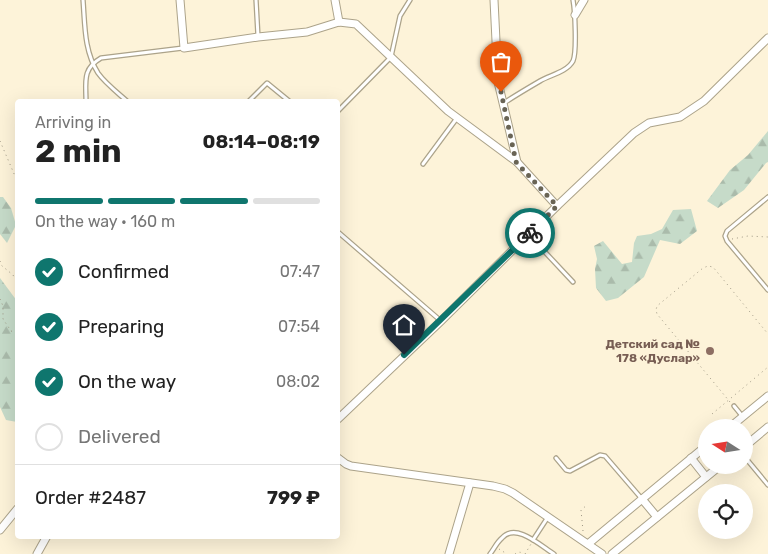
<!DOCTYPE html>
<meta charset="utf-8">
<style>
:root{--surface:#fff;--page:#f6f6f6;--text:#222;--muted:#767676;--line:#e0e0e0;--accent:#0f766e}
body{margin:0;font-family:Rubik,sans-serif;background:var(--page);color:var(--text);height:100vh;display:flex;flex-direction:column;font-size:19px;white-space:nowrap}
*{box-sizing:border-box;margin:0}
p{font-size:16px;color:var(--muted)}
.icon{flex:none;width:28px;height:28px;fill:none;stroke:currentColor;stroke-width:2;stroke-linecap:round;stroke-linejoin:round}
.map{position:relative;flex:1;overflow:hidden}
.drawer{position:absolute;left:15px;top:99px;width:325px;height:440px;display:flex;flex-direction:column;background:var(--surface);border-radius:5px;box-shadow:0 5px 20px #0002}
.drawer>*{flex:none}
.needle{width:32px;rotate:282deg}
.buttons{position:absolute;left:698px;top:419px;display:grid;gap:10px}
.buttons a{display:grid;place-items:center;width:55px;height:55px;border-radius:50%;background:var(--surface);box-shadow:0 5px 20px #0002;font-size:25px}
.pin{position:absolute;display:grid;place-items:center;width:42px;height:42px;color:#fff;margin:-51px -21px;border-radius:50% 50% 50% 0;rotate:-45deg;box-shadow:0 0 5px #0007}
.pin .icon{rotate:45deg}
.courier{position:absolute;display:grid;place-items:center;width:50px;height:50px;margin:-25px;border:4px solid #0f766e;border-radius:50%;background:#fff;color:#222;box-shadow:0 1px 6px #0007}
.headline em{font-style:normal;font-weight:700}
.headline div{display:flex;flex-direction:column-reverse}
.headline{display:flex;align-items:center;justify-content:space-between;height:85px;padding:0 20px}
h1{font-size:32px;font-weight:700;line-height:38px}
.bar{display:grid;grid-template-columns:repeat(4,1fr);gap:8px 5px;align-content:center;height:60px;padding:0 20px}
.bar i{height:6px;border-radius:4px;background:var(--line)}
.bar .selected{background:var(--accent)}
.bar p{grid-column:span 4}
.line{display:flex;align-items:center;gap:12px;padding:0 20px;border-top:1px solid var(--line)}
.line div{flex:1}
ol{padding:0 20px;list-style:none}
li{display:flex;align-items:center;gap:15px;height:55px}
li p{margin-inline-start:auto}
li .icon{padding:5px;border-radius:50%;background:var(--accent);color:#fff;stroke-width:4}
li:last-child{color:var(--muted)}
li i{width:28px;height:28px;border:2px solid var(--line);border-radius:50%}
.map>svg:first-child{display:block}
.forest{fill:url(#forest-firs)}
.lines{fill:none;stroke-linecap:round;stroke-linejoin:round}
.lane-casing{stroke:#aca38a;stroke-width:5.5}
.street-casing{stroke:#aca38a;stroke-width:9}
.path{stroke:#9e9784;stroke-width:1;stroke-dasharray:1 4;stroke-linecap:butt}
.lane{stroke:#fff;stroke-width:3}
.street{stroke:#fff;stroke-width:7}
.done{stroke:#696455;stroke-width:5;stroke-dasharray:0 9}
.route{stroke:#0f766e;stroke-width:6}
.education-dot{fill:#8d6e63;stroke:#fdf3d9;stroke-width:2}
.labels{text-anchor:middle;stroke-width:4;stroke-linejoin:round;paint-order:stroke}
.education-label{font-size:12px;font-weight:bold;fill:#785e54;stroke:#fdf3d9;text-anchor:end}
</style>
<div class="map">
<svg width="768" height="554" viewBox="0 0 768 554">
<defs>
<pattern id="forest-firs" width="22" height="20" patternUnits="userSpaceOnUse" patternTransform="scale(1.25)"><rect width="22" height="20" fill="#c6dbc9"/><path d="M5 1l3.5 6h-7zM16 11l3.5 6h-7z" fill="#aabbab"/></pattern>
</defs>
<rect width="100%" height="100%" fill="#fdf3d9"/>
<!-- forest -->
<g class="forest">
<polygon points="768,131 768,162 766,163 744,190 718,208 707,201 730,170 748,155"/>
<polygon points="0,197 3,197 11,208 16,225 7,243 0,234"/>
<polygon points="691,209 697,231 680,244 660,240 644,277 618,298 606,301 596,288 595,269 597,259 594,246 603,241 622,264 632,262 634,243 637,236 651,234 662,229 673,210"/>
<polygon points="0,278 17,301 17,422 6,420 0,407"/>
</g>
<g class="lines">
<!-- lane casing -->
<g class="lane-casing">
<g id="lane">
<path d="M83,0C85,25 84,51 98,73C105,83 118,93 127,101"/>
<polyline points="256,0 258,36"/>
<path d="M86,101C86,82 82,69 101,58L183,48"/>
<polyline points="249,101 267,83 289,101"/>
<path d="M504,103C516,95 528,88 540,81C550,75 567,72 573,61C577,52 575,11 573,0"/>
<polyline points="338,111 391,57 400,16 410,0"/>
<polyline points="423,164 457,118"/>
<polyline points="768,197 727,231 725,236 727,241 768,290"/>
<polyline points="338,232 441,321"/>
<polyline points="529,235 573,282"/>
<polyline points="734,406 743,417"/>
<polyline points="744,456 768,485"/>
<polyline points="556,458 566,470 570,471 600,455 605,456 642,499"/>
<polyline points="533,540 548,517"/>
<path d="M490,554C494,549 497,542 502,538C516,522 541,546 554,554"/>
</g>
</g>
<!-- street casing -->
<g class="street-casing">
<g id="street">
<polyline points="180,0 184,48 258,37 307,32 339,22 356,24 448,111 517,162"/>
<polyline points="335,0 339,22"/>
<polyline points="494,0 498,82 517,162 557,206"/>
<polyline points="575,15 584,0"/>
<polyline points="338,419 441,321 557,206 634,133 649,123 680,117 704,101 768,38"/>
<polyline points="729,428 768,396"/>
<polyline points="744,447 768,427"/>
<polyline points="338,458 346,464 351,466 493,486 505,489 513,493 602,554"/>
<polyline points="691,458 706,477"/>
<polyline points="642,499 657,517"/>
<polyline points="0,530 18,508"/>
<polyline points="588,544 706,446"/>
<polyline points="37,554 47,536"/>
<polyline points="449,554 470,483"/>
<polyline points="612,554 721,465"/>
</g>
</g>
<!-- path -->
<g class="path">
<polyline points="0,141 18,183"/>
<polyline points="732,239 748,236 768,237"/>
<polyline points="0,261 1,265 13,275 18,284"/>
<polyline points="0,299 3,306 3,319 11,331 18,333"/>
<polyline points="730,402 657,314 656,310 657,306 703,268 708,266 713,267 768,334"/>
<polyline points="712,414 768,367"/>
<polyline points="583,531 581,510 587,505"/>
<polyline points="499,549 507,554"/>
<polyline points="515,554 520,552 523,554"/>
<polyline points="525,554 531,544"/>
</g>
<!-- lane -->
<use href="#lane" class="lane"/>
<!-- street -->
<use href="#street" class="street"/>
</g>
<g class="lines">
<!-- done -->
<polyline class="done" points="501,92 516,162 557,206 530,233"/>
<!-- route -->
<polyline class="route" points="404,355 530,233"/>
</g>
<!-- markers -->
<circle class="education-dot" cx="710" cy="351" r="5"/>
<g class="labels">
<!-- education labels -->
<g class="education-label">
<text x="700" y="348">Детский сад №<tspan x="700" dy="14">178 «Дуслар»</tspan></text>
</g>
</g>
</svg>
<div class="buttons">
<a><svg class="needle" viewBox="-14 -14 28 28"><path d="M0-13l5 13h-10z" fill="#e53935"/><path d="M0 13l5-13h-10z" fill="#767676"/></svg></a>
<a><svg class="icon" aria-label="locate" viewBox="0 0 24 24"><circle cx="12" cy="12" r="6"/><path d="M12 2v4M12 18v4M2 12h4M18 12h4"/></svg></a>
</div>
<div class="pin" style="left:501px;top:92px;background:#ea580c"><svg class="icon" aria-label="bag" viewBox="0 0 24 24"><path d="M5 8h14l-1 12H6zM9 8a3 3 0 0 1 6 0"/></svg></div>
<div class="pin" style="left:404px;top:355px;background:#1f2937"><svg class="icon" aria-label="home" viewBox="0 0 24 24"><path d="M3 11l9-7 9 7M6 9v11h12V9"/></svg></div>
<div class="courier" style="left:530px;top:233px"><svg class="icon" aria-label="bike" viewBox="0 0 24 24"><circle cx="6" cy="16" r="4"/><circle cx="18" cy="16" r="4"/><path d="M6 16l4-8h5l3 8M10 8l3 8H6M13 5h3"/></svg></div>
<section class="drawer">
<div class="headline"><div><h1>2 min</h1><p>Arriving in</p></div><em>08:14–08:19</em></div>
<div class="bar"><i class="selected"></i><i class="selected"></i><i class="selected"></i><i></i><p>On the way · 160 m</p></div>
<ol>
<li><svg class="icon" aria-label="check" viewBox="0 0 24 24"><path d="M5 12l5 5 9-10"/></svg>Confirmed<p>07:47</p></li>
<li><svg class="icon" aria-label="check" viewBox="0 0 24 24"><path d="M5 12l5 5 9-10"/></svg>Preparing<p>07:54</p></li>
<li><svg class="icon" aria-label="check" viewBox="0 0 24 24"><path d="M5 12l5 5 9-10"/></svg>On the way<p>08:02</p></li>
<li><i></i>Delivered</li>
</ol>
<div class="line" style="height:65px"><div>Order #2487</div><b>799 ₽</b></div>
</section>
</div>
